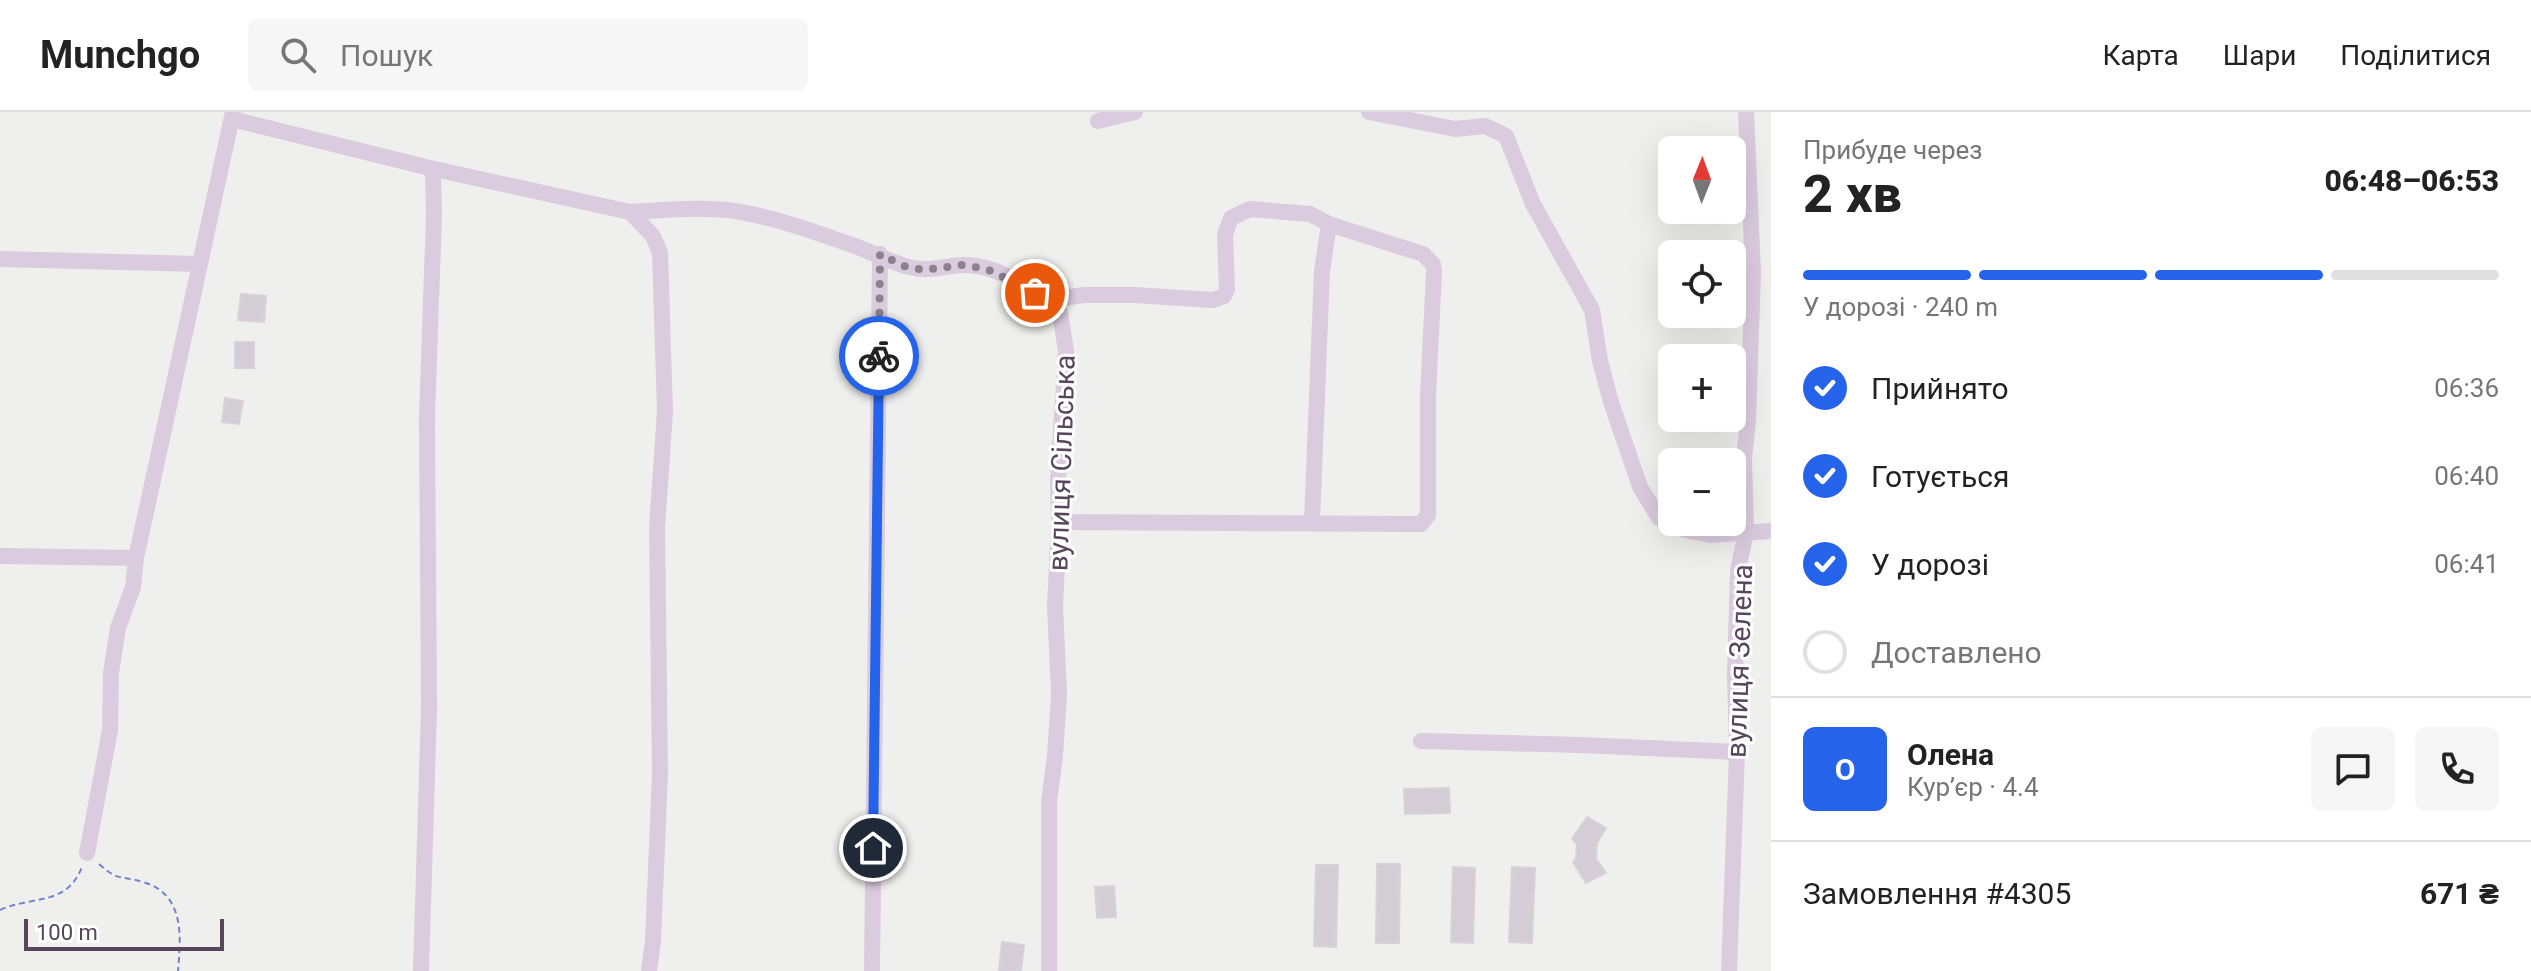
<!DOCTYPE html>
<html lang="uk">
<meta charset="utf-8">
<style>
:root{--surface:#fff;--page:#f6f6f6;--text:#222;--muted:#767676;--line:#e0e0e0;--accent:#2563eb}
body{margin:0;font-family:Roboto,sans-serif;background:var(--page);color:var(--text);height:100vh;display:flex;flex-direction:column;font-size:30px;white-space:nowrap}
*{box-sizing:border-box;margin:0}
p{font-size:26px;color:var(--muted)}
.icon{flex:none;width:44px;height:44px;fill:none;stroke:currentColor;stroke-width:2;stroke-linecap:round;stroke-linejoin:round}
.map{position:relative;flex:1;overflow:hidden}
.side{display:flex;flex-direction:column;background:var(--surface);width:760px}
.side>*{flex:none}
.needle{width:52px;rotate:1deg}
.tools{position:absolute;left:1658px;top:24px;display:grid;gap:16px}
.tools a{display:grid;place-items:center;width:88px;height:88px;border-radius:12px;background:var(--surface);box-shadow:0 8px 32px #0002;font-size:40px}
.scale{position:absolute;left:24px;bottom:20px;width:200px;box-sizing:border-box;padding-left:8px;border:4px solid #56455b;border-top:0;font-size:22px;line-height:28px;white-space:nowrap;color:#56455b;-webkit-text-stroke:6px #fff;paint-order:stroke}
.pin{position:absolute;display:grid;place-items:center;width:68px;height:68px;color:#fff;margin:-34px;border:4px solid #fff;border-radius:50%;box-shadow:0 2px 8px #0007}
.courier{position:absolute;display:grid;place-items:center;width:80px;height:80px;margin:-40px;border:6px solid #2563eb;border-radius:50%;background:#fff;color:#222;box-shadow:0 2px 10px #0007}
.summary em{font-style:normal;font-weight:800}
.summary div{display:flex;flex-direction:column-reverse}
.summary{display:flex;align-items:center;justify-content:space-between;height:136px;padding:0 32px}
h1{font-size:52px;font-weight:800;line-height:60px}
.bar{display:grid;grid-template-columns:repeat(4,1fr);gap:12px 8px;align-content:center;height:96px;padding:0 32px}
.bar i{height:10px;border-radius:6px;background:var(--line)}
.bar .on{background:var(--accent)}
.bar p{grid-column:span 4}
.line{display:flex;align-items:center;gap:20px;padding:0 32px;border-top:2px solid var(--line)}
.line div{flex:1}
.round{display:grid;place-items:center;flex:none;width:84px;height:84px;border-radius:12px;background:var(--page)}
ol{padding:0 32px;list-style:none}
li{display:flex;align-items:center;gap:24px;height:88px}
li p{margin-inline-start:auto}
li .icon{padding:8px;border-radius:50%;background:var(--accent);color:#fff;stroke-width:4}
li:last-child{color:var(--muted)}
li i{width:44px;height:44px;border:4px solid var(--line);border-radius:50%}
header{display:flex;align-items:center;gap:48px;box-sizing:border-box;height:112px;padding:0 40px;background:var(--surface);border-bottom:2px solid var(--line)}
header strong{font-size:38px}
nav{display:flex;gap:44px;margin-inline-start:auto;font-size:28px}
.search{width:560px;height:72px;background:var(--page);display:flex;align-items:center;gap:20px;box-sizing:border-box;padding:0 28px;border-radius:12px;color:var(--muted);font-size:30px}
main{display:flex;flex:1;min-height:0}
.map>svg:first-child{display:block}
.building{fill:#d4cdd5;stroke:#d9d1d9;stroke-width:2}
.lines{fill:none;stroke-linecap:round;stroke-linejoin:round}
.path{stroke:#7185ce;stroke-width:2;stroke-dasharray:6 4;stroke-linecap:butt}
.minor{stroke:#dacbde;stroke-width:16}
.done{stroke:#8c818e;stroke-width:8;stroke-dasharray:0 14.4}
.route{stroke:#2563eb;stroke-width:10}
.labels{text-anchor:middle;stroke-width:6;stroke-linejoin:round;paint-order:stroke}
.street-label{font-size:28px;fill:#56455b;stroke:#fff}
</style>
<header>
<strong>Munchgo</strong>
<div class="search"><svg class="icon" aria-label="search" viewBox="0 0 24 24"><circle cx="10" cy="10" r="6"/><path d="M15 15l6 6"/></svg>Пошук</div>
<nav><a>Карта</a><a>Шари</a><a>Поділитися</a></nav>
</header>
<main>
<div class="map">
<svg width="1771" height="859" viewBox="0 0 1771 859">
<rect width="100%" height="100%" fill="#eff0ed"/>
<!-- building -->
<g class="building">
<polygon points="241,182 266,184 264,210 238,208"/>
<rect x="235" y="230" width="19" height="26"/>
<polygon points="225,286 243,289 239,312 222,310"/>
<polygon points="1449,676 1450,701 1405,702 1404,677"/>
<polygon points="1587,705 1606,716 1597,731 1596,747 1606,761 1586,771 1573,750 1576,746 1577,732 1572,727"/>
<polygon points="1377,752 1400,752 1399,831 1376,831"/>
<polygon points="1316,753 1338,753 1336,835 1314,834"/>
<polygon points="1453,755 1475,756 1473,831 1451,830"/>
<polygon points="1512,755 1535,756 1532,831 1509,830"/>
<polygon points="1114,774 1116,805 1097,806 1095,775"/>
<polygon points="1002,830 1024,833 1021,859 999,858"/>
</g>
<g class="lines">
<!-- path -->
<g class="path">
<path d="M99,752C119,770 120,763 143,770C185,782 181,825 178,859"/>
<path d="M0,798C33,783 66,795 82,755"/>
</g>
<!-- minor -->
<g class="minor">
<polyline points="1369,0 1455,17 1485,14 1506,24 1533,92 1592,198 1600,249 1611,290 1640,375 1659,406 1685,418 1710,423 1771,419"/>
<polyline points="232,7 430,56 630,100 653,124 660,141 665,299 657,416 660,661 653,829 649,859"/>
<polyline points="1098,9 1135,0"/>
<path d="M630,100C666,98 705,94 741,100C779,107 815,120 852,133C870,139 892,151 909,155C929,160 944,154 963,153C997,152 1037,179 1060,201L1066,239L1058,368L1059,410L1055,494L1059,582L1055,645L1049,689V859"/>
<polyline points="0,147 199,152"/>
<polyline points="1047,188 1084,183 1134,183 1213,188 1224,184 1227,178 1225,122 1231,106 1250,97 1310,102 1329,112 1423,142 1433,152 1434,160 1428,284 1428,403 1421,412 1059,410"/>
<polyline points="1312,410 1322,159 1329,112"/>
<polyline points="0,444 136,446"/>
<polyline points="1421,629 1581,633 1737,640"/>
<polyline points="87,741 110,618 111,561 118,516 133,475 136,446 233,0"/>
<polyline points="421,859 429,597 427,305 434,103 433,64 430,56"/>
<polyline points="872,859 880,142"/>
<polyline points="1729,859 1737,640 1735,563 1738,459 1746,419 1744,346 1748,309 1753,160 1746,0"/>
</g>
</g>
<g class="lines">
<!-- done -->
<polyline class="done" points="879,244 880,142 904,154 924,158 962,153 987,157 1035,181"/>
<!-- route -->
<polyline class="route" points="873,736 879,244"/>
</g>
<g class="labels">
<!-- street labels -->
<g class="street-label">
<text transform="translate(1061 351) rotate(-88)" y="10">вулиця Сільська</text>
<text transform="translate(1739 549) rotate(-88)" y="10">вулиця Зелена</text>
</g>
</g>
</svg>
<div class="tools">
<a><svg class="needle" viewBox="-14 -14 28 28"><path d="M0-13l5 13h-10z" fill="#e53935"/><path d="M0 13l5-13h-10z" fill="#767676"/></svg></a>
<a><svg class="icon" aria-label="locate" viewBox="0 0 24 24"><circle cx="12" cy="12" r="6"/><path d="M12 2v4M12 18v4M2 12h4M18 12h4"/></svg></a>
<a>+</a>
<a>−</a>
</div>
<div class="scale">100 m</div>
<div class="pin" style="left:1035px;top:181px;background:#ea580c"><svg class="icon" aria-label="bag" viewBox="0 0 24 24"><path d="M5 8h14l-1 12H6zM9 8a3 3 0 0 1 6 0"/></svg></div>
<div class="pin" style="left:873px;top:736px;background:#1f2937"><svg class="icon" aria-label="home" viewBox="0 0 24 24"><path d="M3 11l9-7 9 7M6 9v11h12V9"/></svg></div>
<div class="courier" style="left:879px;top:244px"><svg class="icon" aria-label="bike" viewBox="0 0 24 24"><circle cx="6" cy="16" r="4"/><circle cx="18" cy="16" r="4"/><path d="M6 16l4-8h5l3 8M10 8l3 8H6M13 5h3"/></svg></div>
</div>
<section class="side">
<div class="summary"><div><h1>2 хв</h1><p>Прибуде через</p></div><em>06:48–06:53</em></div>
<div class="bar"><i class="on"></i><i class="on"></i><i class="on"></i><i></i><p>У дорозі · 240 m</p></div>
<ol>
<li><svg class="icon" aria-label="check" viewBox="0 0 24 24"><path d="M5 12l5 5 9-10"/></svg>Прийнято<p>06:36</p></li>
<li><svg class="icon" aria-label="check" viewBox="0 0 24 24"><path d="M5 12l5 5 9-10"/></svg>Готується<p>06:40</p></li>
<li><svg class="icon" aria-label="check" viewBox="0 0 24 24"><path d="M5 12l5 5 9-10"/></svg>У дорозі<p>06:41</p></li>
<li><i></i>Доставлено</li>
</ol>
<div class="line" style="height:144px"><b class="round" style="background:var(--accent);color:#fff">О</b><div><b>Олена</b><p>Кур’єр · 4.4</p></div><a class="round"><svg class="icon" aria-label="chat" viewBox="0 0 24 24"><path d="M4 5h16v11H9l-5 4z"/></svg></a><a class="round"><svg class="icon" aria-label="phone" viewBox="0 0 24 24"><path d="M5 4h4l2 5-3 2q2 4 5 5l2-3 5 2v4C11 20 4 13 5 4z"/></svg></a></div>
<div class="line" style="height:104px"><div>Замовлення #4305</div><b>671 ₴</b></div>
</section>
</main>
